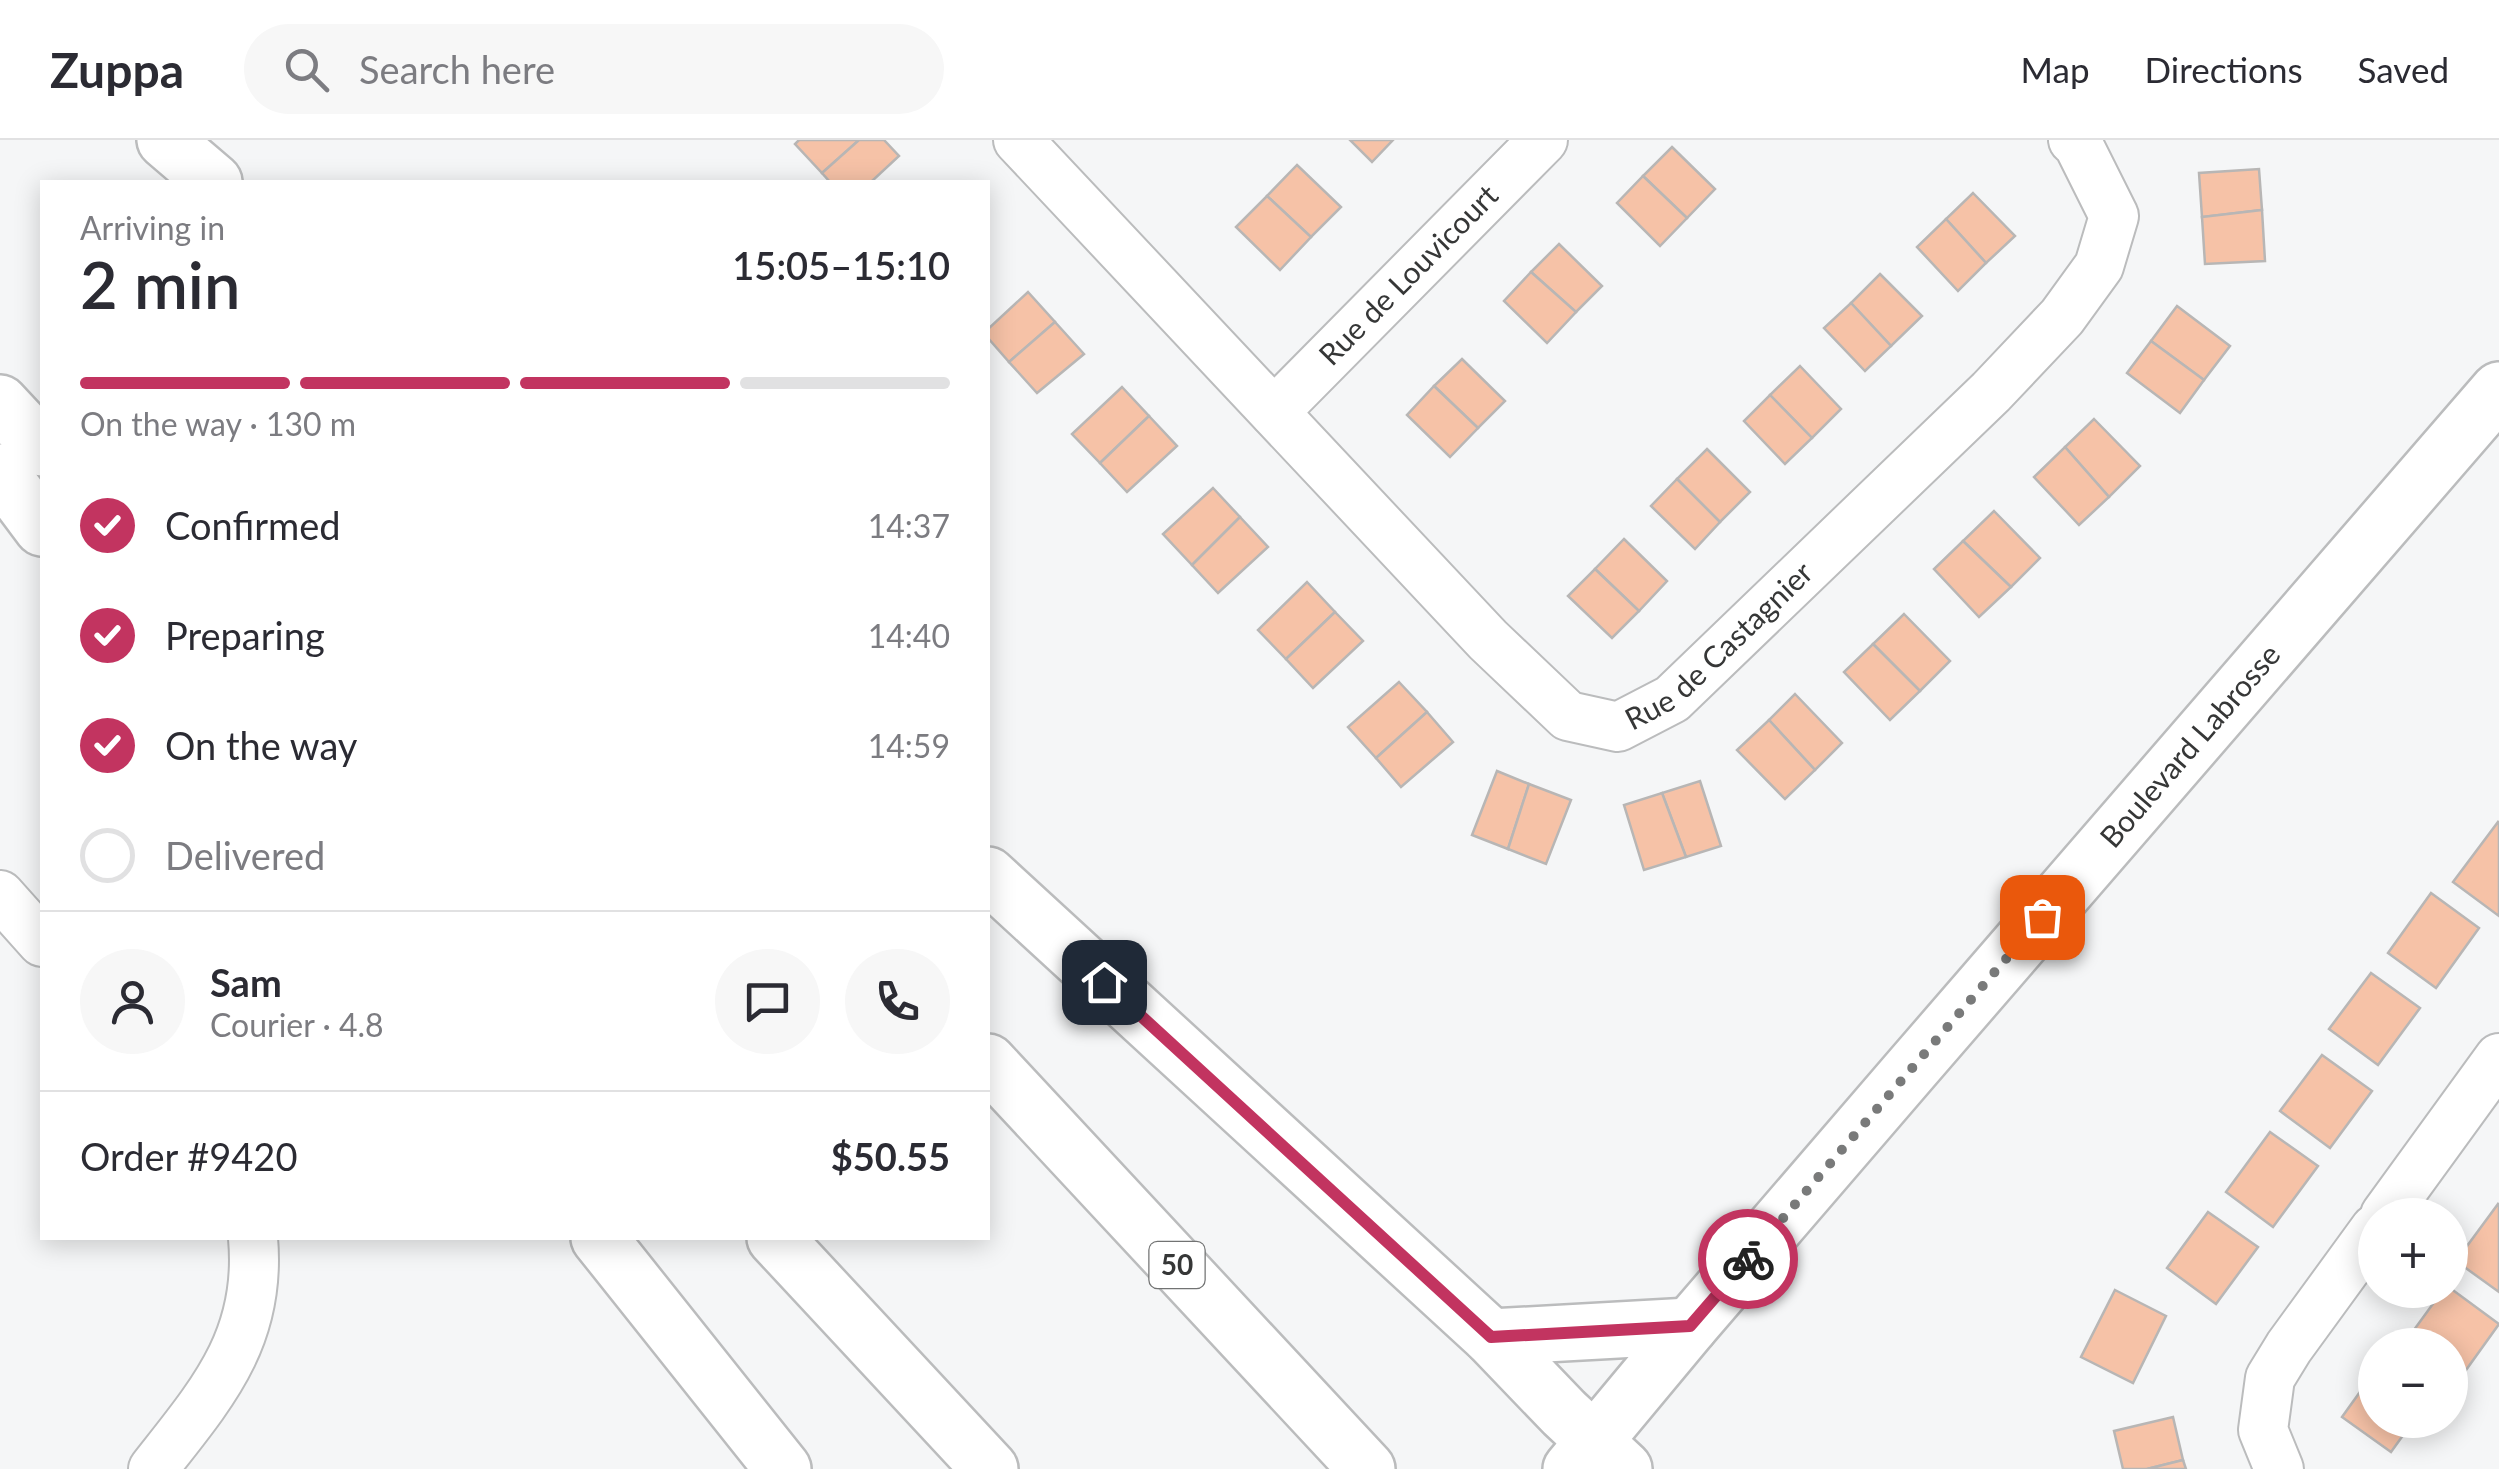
<!DOCTYPE html>
<meta charset="utf-8">
<style>
:root{--surface:#fff;--page:#f7f7f7;--text:#2b2b33;--muted:#7c7c81;--line:#e1e1e2;--accent:#c23460}
body{margin:0;font-family:Lato,sans-serif;background:var(--page);color:var(--text);height:100vh;display:flex;flex-direction:column;font-size:38px;white-space:nowrap}
*{box-sizing:border-box;margin:0}
p{font-size:32px;color:var(--muted)}
.icon{flex:none;width:55px;height:55px;fill:none;stroke:currentColor;stroke-width:2;stroke-linecap:round;stroke-linejoin:round}
.map{position:relative;flex:1;overflow:hidden}
.panel{position:absolute;left:40px;top:40px;width:950px;height:1060px;display:flex;flex-direction:column;background:var(--surface);border-radius:0px;box-shadow:0 5px 25px #0003}
.panel>*{flex:none}
.controls{position:absolute;left:2358px;top:1058px;display:grid;gap:20px}
.controls a{display:grid;place-items:center;width:110px;height:110px;border-radius:50%;background:var(--surface);box-shadow:0 5px 25px #0003;font-size:50px}
.pin{position:absolute;display:grid;place-items:center;width:85px;height:85px;color:#fff;margin:-42px;border-radius:20px;box-shadow:0 5px 15px #0006}
.courier{position:absolute;display:grid;place-items:center;width:100px;height:100px;margin:-50px;border:8px solid #c23460;border-radius:50%;background:#fff;color:#222;box-shadow:0 2px 12px #0007}
.summary em{font-style:normal;font-weight:600}
.summary div{display:flex;flex-direction:column-reverse}
.summary{display:flex;align-items:center;justify-content:space-between;height:170px;padding:0 40px}
h1{font-size:65px;font-weight:600;line-height:75px}
.bar{display:grid;grid-template-columns:repeat(4,1fr);gap:15px 10px;align-content:center;height:120px;padding:0 40px}
.bar i{height:12px;border-radius:8px;background:var(--line)}
.bar .selected{background:var(--accent)}
.bar p{grid-column:span 4}
.line{display:flex;align-items:center;gap:25px;padding:0 40px;border-top:2px solid var(--line)}
.line div{flex:1}
.round{display:grid;place-items:center;flex:none;width:105px;height:105px;border-radius:52px;background:var(--page)}
ol{padding:0 40px;list-style:none}
li{display:flex;align-items:center;gap:30px;height:110px}
li p{margin-inline-start:auto}
li .icon{padding:10px;border-radius:50%;background:var(--accent);color:#fff;stroke-width:4}
li:last-child{color:var(--muted)}
li i{width:55px;height:55px;border:5px solid var(--line);border-radius:50%}
header{display:flex;align-items:center;gap:60px;box-sizing:border-box;height:140px;padding:0 50px;background:var(--surface);border-bottom:2px solid var(--line)}
header strong{font-size:48px}
nav{display:flex;gap:55px;margin-inline-start:auto;font-size:35px}
.search{width:700px;height:90px;background:var(--page);display:flex;align-items:center;gap:25px;box-sizing:border-box;padding:0 35px;border-radius:55px;color:var(--muted);font-size:38px}
.map>svg:first-child{display:block}
.building{fill:#f6c2a7;stroke:#b8b6b5;stroke-width:2.5}
.lines{fill:none;stroke-linecap:round;stroke-linejoin:round}
.minor-casing{stroke:#bbbcbd;stroke-width:52}
.major-casing{stroke:#bbbcbd;stroke-width:60}
.highway-casing{stroke:#bbbcbd;stroke-width:60}
.minor{stroke:#fff;stroke-width:48}
.major{stroke:#fff;stroke-width:55}
.highway{stroke:#fff;stroke-width:55}
.done{stroke:#797a7a;stroke-width:10;stroke-dasharray:0 18}
.route{stroke:#c23460;stroke-width:12}
.labels{text-anchor:middle;stroke-width:8;stroke-linejoin:round;paint-order:stroke}
.shield{fill:#fff;stroke:#727373;stroke-width:2.5}
.shield-label{font-size:28px;font-weight:bold;fill:#363737}
.street-label{font-size:30px;fill:#363737;stroke:#fff}
</style>
<header>
<strong>Zuppa</strong>
<div class="search"><svg class="icon" aria-label="search" viewBox="0 0 24 24"><circle cx="10" cy="10" r="6"/><path d="M15 15l6 6"/></svg>Search here</div>
<nav><a>Map</a><a>Directions</a><a>Saved</a></nav>
</header>
<div class="map">
<svg width="2499" height="1329" viewBox="0 0 2499 1329">
<rect width="100%" height="100%" fill="#f5f6f7"/>
<!-- building -->
<g class="building">
<polygon points="799,0 859,0 822,33 795,4"/>
<polygon points="859,0 884,0 899,16 871,42 830,42 822,33"/>
<polygon points="1350,0 1393,0 1372,22"/>
<polygon points="1672,7 1715,49 1687,78 1643,36"/>
<polygon points="1297,25 1341,67 1311,97 1267,56"/>
<polygon points="2259,29 2262,70 2202,77 2199,33"/>
<polygon points="1643,36 1687,78 1660,106 1617,63"/>
<polygon points="1973,53 2015,96 1986,123 1946,79"/>
<polygon points="1267,56 1311,97 1280,130 1236,87"/>
<polygon points="2262,70 2265,121 2205,124 2202,77"/>
<polygon points="1946,79 1986,123 1958,151 1917,107"/>
<polygon points="1559,104 1602,146 1576,172 1531,132"/>
<polygon points="1531,132 1576,172 1547,203 1504,161"/>
<polygon points="1880,134 1922,176 1891,206 1851,163"/>
<polygon points="1028,152 1055,182 1009,222 988,198 988,189"/>
<polygon points="1851,163 1891,206 1865,231 1824,188"/>
<polygon points="2177,166 2230,206 2204,240 2151,201"/>
<polygon points="1055,182 1084,214 1037,253 1009,222"/>
<polygon points="2151,201 2204,240 2180,273 2127,233"/>
<polygon points="1462,219 1505,261 1478,288 1434,246"/>
<polygon points="1800,226 1841,269 1812,298 1770,255"/>
<polygon points="1434,246 1478,288 1450,317 1407,275"/>
<polygon points="1122,247 1149,276 1100,323 1072,294"/>
<polygon points="1770,255 1812,298 1785,324 1744,281"/>
<polygon points="1149,276 1177,306 1127,352 1100,323"/>
<polygon points="2094,279 2140,326 2109,357 2065,307"/>
<polygon points="2065,307 2109,357 2079,385 2034,337"/>
<polygon points="1707,309 1750,352 1720,382 1677,339"/>
<polygon points="1677,339 1720,382 1695,409 1651,366"/>
<polygon points="1213,348 1240,377 1192,425 1163,394"/>
<polygon points="1994,371 2040,418 2011,447 1963,401"/>
<polygon points="1240,377 1268,407 1218,453 1192,425"/>
<polygon points="1624,399 1667,441 1639,471 1595,429"/>
<polygon points="1963,401 2011,447 1979,477 1934,429"/>
<polygon points="1595,429 1639,471 1612,498 1568,456"/>
<polygon points="1307,442 1335,472 1286,519 1258,490"/>
<polygon points="1335,472 1363,501 1313,548 1286,519"/>
<polygon points="1904,474 1950,521 1920,551 1873,504"/>
<polygon points="1873,504 1920,551 1890,580 1844,532"/>
<polygon points="1399,542 1427,572 1376,618 1348,587"/>
<polygon points="1795,554 1842,603 1815,630 1769,580"/>
<polygon points="1427,572 1453,602 1401,647 1376,618"/>
<polygon points="1769,580 1815,630 1785,659 1737,610"/>
<polygon points="1497,631 1529,644 1508,709 1472,695"/>
<polygon points="1700,641 1721,706 1686,717 1662,653"/>
<polygon points="1529,644 1571,660 1546,724 1508,709"/>
<polygon points="1662,653 1686,717 1644,730 1624,665"/>
<polygon points="2498,682 2499,683 2499,776 2453,742"/>
<polygon points="2431,753 2479,788 2436,848 2388,813"/>
<polygon points="2371,833 2420,868 2378,925 2329,889"/>
<polygon points="2322,915 2372,951 2330,1008 2280,971"/>
<polygon points="2270,992 2318,1026 2273,1087 2226,1052"/>
<polygon points="2498,1064 2499,1065 2499,1152 2456,1121"/>
<polygon points="2208,1072 2258,1107 2216,1164 2167,1128"/>
<polygon points="2450,1148 2499,1184 2456,1244 2450,1240 2450,1205 2403,1205 2443,1150 2450,1150"/>
<polygon points="2115,1150 2166,1176 2133,1243 2081,1217"/>
<polygon points="2375,1231 2375,1280 2414,1280 2391,1312 2342,1277"/>
<polygon points="2173,1277 2183,1320 2147,1329 2123,1329 2114,1291"/>
<polygon points="2183,1320 2186,1329 2147,1329"/>
</g>
<g class="lines">
<!-- minor casing -->
<g class="minor-casing">
<g id="minor">
<path id="s1" d="M1018,0L1488,500L1568,576L1618,587L1672,559L1991,252L2062,177L2099,126L2114,76L2078,4L2073,0"/>
<path id="s2" d="M1274,272L1543,0"/>
<polyline points="0,755 42,802"/>
<polyline points="2385,1075 2499,918"/>
<path d="M153,1329C211,1255 262,1199 253,1098"/>
<polyline points="2279,1329 2263,1290 2270,1238 2289,1207 2375,1089"/>
</g>
</g>
<!-- major casing -->
<g class="major-casing">
<g id="major">
<path id="s3" d="M1571,1329L1690,1186L1913,927L2499,250"/>
</g>
</g>
<!-- highway casing -->
<g class="highway-casing">
<g id="highway">
<polyline points="165,0 214,42"/>
<polyline points="0,263 42,308"/>
<polyline points="0,332 42,388"/>
<polyline points="988,735 1491,1197 1564,1273 1624,1329"/>
<polyline points="988,922 1367,1329"/>
<polyline points="599,1098 783,1329"/>
<polyline points="775,1098 990,1329"/>
<polyline points="1491,1197 1690,1186"/>
</g>
</g>
<!-- minor -->
<use href="#minor" class="minor"/>
<!-- major -->
<use href="#major" class="major"/>
<!-- highway -->
<use href="#highway" class="highway"/>
</g>
<g class="lines">
<!-- done -->
<polyline class="done" points="1748,1119 2042,777"/>
<!-- route -->
<polyline class="route" points="1104,842 1491,1197 1690,1186 1748,1119"/>
</g>
<g class="labels">
<!-- shield labels -->
<rect class="shield" x="1149.5" y="1102" width="55" height="46" rx="8"/>
<g class="shield-label">
<text x="1177" y="1135">50</text>
</g>
<!-- street labels -->
<g class="street-label">
<text dy="10" stroke="none"><textPath href="#s2" startOffset="192">Rue de Louvicourt</textPath></text>
<text dy="10" stroke="none"><textPath href="#s1" startOffset="978">Rue de Castagnier</textPath></text>
<text dy="10" stroke="none"><textPath href="#s3" startOffset="952">Boulevard Labrosse</textPath></text>
</g>
</g>
</svg>
<div class="controls">
<a>+</a>
<a>−</a>
</div>
<div class="pin" style="left:2042px;top:777px;background:#ea580c"><svg class="icon" aria-label="bag" viewBox="0 0 24 24"><path d="M5 8h14l-1 12H6zM9 8a3 3 0 0 1 6 0"/></svg></div>
<div class="pin" style="left:1104px;top:842px;background:#1f2937"><svg class="icon" aria-label="home" viewBox="0 0 24 24"><path d="M3 11l9-7 9 7M6 9v11h12V9"/></svg></div>
<div class="courier" style="left:1748px;top:1119px"><svg class="icon" aria-label="bike" viewBox="0 0 24 24"><circle cx="6" cy="16" r="4"/><circle cx="18" cy="16" r="4"/><path d="M6 16l4-8h5l3 8M10 8l3 8H6M13 5h3"/></svg></div>
<section class="panel">
<div class="summary"><div><h1>2 min</h1><p>Arriving in</p></div><em>15:05–15:10</em></div>
<div class="bar"><i class="selected"></i><i class="selected"></i><i class="selected"></i><i></i><p>On the way · 130 m</p></div>
<ol>
<li><svg class="icon" aria-label="check" viewBox="0 0 24 24"><path d="M5 12l5 5 9-10"/></svg>Confirmed<p>14:37</p></li>
<li><svg class="icon" aria-label="check" viewBox="0 0 24 24"><path d="M5 12l5 5 9-10"/></svg>Preparing<p>14:40</p></li>
<li><svg class="icon" aria-label="check" viewBox="0 0 24 24"><path d="M5 12l5 5 9-10"/></svg>On the way<p>14:59</p></li>
<li><i></i>Delivered</li>
</ol>
<div class="line" style="height:180px"><a class="round"><svg class="icon" aria-label="person" viewBox="0 0 24 24"><circle cx="12" cy="8" r="4"/><path d="M4 21q1-7 8-7t8 7"/></svg></a><div><b>Sam</b><p>Courier · 4.8</p></div><a class="round"><svg class="icon" aria-label="chat" viewBox="0 0 24 24"><path d="M4 5h16v11H9l-5 4z"/></svg></a><a class="round"><svg class="icon" aria-label="phone" viewBox="0 0 24 24"><path d="M5 4h4l2 5-3 2q2 4 5 5l2-3 5 2v4C11 20 4 13 5 4z"/></svg></a></div>
<div class="line" style="height:130px"><div>Order #9420</div><b>$50.55</b></div>
</section>
</div>
